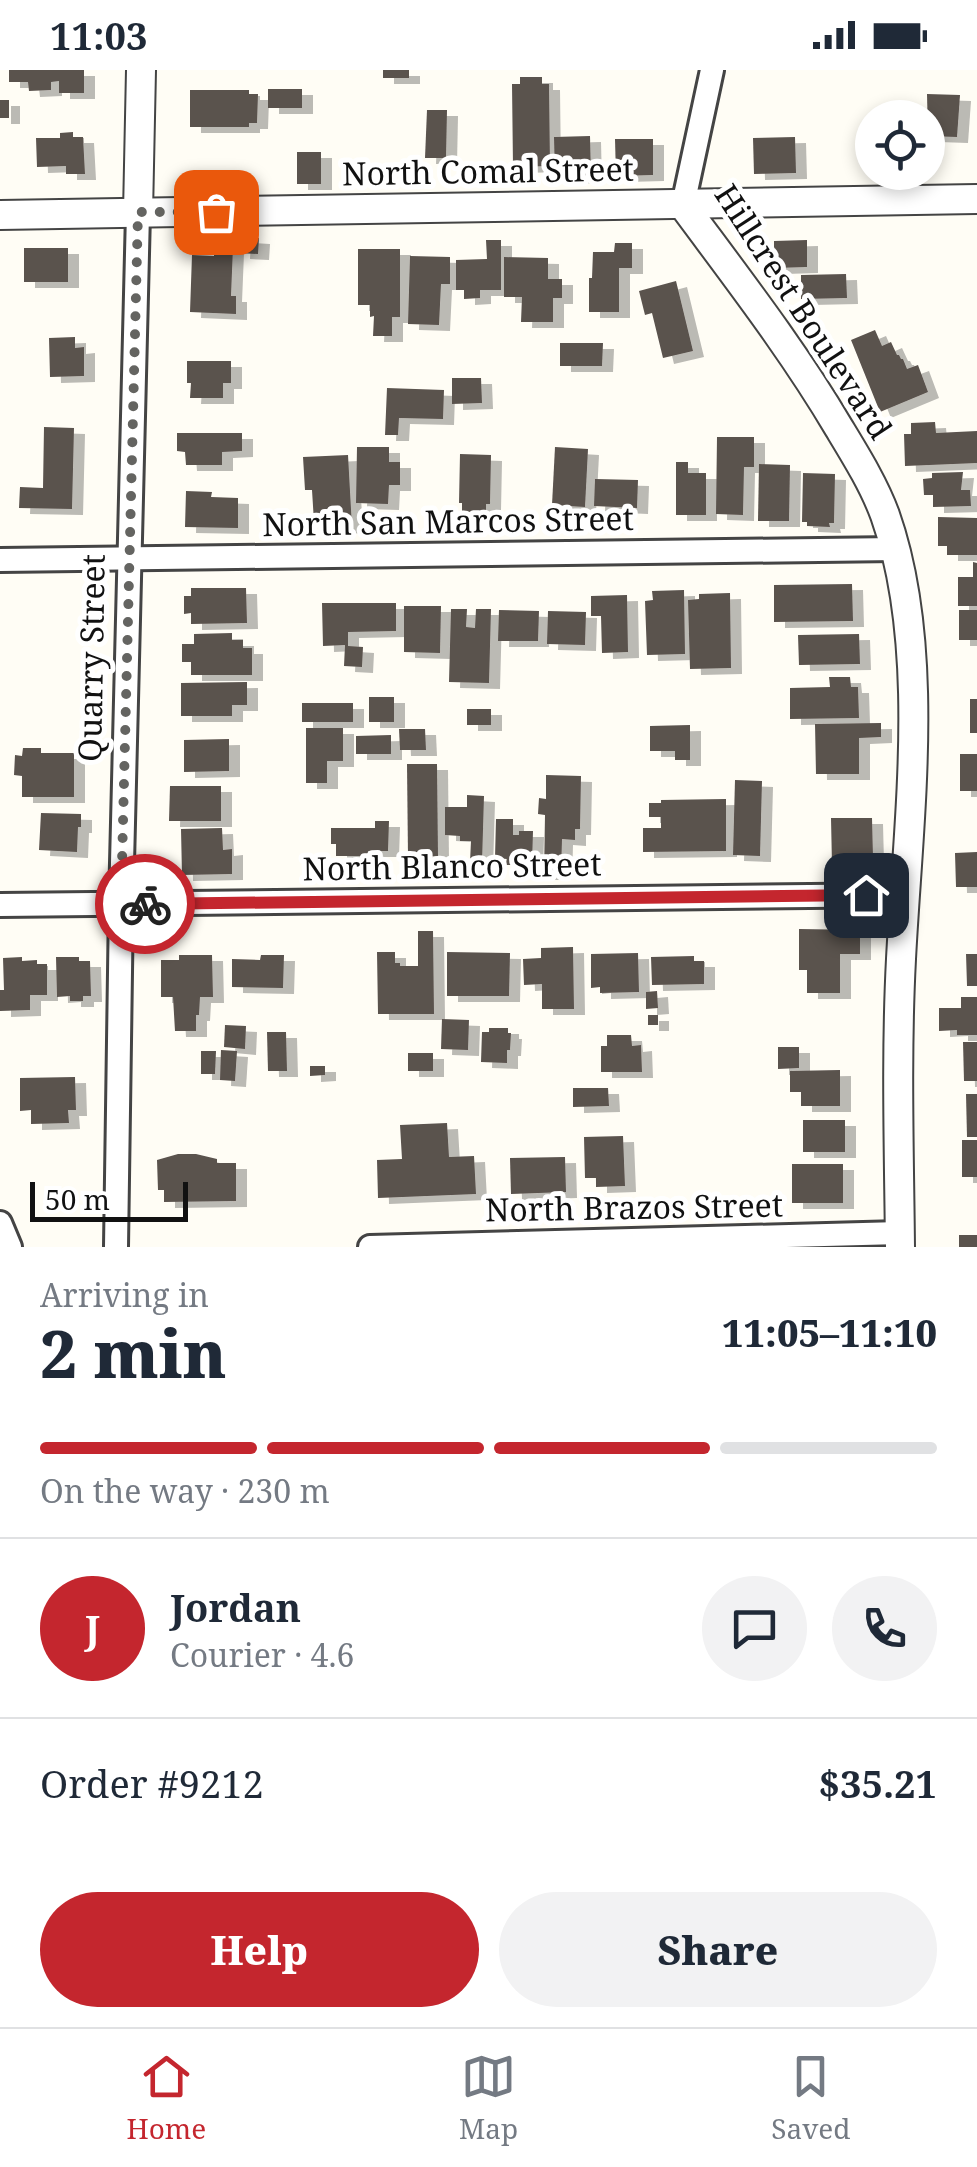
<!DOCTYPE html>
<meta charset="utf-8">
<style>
:root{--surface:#fff;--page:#f2f2f3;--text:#1f2937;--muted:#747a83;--line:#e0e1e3;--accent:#c4262e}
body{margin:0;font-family:"Noto Serif",serif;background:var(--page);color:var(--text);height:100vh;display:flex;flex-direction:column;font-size:38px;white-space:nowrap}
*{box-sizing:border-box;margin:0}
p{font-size:32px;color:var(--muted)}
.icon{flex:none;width:55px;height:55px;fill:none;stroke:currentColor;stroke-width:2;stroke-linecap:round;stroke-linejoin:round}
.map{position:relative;height:1177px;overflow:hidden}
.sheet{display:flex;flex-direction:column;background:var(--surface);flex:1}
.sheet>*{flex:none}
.controls{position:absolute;left:855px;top:30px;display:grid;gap:20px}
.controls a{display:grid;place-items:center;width:90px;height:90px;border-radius:50%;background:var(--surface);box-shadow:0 5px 15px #0003;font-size:50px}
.scale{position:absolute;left:30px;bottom:25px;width:158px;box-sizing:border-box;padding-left:10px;border:5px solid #111;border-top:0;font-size:28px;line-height:35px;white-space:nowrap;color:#111;-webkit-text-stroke:8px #fff;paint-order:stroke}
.pin{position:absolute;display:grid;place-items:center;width:85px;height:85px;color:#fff;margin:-42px;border-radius:20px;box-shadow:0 5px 15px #0006}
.courier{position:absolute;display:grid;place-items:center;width:100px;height:100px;margin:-50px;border:8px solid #c4262e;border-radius:50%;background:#fff;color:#222;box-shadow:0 2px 12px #0007}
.head em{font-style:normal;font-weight:800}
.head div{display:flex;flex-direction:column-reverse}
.head{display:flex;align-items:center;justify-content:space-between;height:170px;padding:0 40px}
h1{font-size:65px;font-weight:800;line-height:75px}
.bar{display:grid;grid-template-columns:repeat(4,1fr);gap:15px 10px;align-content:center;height:120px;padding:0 40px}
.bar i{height:12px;border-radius:8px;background:var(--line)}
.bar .on{background:var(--accent)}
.bar p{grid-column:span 4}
.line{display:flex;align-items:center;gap:25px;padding:0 40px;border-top:2px solid var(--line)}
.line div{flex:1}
.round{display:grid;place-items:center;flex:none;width:105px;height:105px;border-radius:52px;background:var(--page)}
.button{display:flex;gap:20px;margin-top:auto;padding:20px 40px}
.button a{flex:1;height:115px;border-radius:60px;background:var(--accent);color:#fff;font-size:40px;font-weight:800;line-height:115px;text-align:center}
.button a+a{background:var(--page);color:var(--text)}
.status{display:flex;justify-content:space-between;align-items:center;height:70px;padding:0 50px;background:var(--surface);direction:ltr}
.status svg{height:28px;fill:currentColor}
.tab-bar{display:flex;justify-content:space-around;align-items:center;height:140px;border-top:2px solid var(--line);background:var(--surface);font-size:28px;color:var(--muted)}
.tab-bar a{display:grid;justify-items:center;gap:5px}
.tab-bar .on{color:var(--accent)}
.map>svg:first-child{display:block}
.building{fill:#5a524d;filter:url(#shadow)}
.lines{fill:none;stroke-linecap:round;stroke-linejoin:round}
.minor-casing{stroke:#444;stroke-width:28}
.tertiary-casing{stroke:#444;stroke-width:32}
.minor{stroke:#fff;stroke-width:22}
.tertiary{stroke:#fff;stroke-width:28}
.done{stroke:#646461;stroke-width:10;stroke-dasharray:0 18}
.route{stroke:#c4262e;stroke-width:12}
.labels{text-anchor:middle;stroke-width:10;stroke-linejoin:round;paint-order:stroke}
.street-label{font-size:32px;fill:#111;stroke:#fff}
</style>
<div class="status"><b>11:03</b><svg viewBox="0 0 49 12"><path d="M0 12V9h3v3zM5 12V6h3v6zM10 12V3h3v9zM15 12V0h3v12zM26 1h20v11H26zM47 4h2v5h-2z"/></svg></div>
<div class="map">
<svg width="977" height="1177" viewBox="0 0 977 1177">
<defs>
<filter id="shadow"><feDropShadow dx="11" dy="6" stdDeviation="0" flood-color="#0004"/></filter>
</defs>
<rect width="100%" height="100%" fill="#fffdf5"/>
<!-- building -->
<g class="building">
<polygon points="9,0 84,0 84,23 59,23 59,11 51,12 51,20 29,21 28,12 9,12"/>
<rect x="383" y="0" width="26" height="8"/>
<polygon points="520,7 542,7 542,14 549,14 550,96 513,97 512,14 520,14"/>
<rect x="268" y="19" width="34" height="19"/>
<polygon points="190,20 249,20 249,24 258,24 257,53 249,53 249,57 190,57"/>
<polygon points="927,24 960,25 957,67 928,66"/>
<rect x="0" y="30" width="9" height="18"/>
<rect x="885" y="34" width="17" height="14"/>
<polygon points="427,40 447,40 446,88 425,88"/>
<rect x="865" y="49" width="7" height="27"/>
<polygon points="73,62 73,67 83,67 85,104 66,104 66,96 37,97 36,68 60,68 60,63"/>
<polygon points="590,66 591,107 555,108 554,67"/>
<polygon points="795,67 796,103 754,104 753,68"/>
<polygon points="615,69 653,69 653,105 616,106"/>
<rect x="297" y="82" width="24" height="32"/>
<polygon points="240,167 259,168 258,184 239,183"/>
<polygon points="486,170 501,170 501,220 480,220 480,228 464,229 464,220 456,220 456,190 487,189"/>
<polygon points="807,170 807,197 774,198 774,171"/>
<polygon points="615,173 632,173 632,198 619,198 619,242 589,242 589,208 592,208 593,182 614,182"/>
<polygon points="214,177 233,177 231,226 236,226 236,244 190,242 192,185 214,186"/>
<rect x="24" y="178" width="44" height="34"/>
<polygon points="358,179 400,179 400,247 392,247 392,266 373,266 374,246 370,247 370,235 358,235"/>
<polygon points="410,186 450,187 450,214 441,214 439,255 408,254"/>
<polygon points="504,187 548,188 548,209 562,209 562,228 553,228 553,252 521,252 522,227 504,227"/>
<polygon points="846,204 847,228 801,229 801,205"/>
<polygon points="676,211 693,281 663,288 652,243 645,245 639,221"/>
<polygon points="875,260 882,276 891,272 897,285 899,285 901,289 903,289 907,299 918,295 928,322 880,342 851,270"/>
<polygon points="75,267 75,278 84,277 84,306 50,307 49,268"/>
<polygon points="560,273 603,273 602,296 560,296"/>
<polygon points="187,291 231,291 231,313 223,313 223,328 190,328 191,313 187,313"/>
<polygon points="452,308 481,308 482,333 452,334"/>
<polygon points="387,318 444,320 443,349 399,348 398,365 385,365"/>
<polygon points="935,352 936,363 977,361 977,393 905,396 904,364 911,364 911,353"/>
<polygon points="44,357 74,358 72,439 19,438 20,417 43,418"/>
<polygon points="177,363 242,363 242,381 222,382 222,395 186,395 185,382 177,381"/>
<polygon points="717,367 754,367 754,397 744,397 743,445 716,444"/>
<polygon points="357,377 389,377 389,392 400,392 400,415 389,415 388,434 356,433"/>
<polygon points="555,377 588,379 585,437 552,435"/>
<polygon points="460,384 491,385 490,434 486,434 486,443 462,442 462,433 459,433"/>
<polygon points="348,385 352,457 337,458 337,451 314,452 312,420 305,420 303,387"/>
<polygon points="676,392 688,392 688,403 706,403 706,445 676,445"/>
<polygon points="759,394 790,395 789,451 758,451"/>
<polygon points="963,402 961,420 970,420 971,436 933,437 933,425 924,425 923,409 932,408 932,403"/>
<polygon points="803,403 835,404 834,453 829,453 830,457 807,456 807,452 802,452"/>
<polygon points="595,409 638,410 637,438 594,436"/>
<polygon points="186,421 212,422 211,427 238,428 238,458 185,457"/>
<polygon points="938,447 977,448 977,485 947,485 947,476 938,476"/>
<polygon points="973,492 977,493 977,536 958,536 958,507 973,507"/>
<polygon points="852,514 853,551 774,552 774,515"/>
<polygon points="191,518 246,518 247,553 191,554 191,543 184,544 184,526 191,526"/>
<polygon points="684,520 685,584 647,585 645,531 653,530 652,521"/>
<polygon points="730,523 731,598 690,599 688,530 699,529 699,524"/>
<polygon points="627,525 628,582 602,583 601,546 591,546 591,526"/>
<polygon points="322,533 396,533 396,561 348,562 348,576 363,577 362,597 344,596 345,575 323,576"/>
<polygon points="404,536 441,536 440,583 404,582"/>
<polygon points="451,539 467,539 466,557 475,558 476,539 491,539 489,613 449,612"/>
<polygon points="499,540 539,541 538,571 498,571"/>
<rect x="959" y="540" width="18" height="30"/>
<polygon points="548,541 586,542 585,575 547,574"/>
<polygon points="232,563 232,570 243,570 243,578 252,578 252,605 191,605 191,592 182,592 182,574 194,574 194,564"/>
<polygon points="859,564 860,594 799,595 798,565"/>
<polygon points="829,607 850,607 851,617 858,617 859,648 790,649 790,618 830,617"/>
<polygon points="247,612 247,635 232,635 232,646 181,646 181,613"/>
<rect x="369" y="627" width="25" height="25"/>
<rect x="970" y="629" width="7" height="34"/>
<rect x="302" y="633" width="51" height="19"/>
<rect x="467" y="639" width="24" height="16"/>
<polygon points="881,653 881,667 859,668 859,704 816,704 815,654"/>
<polygon points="690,655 690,690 675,690 675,681 650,681 650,656"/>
<polygon points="306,658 343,658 343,691 327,691 327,713 306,713"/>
<polygon points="399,659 425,659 426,680 400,680"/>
<polygon points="391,665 391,684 356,684 356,666"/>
<polygon points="229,669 229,701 184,702 184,670"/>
<polygon points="23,678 41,678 41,683 74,683 74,727 22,727 22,706 14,705 15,685 22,686"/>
<rect x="960" y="684" width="17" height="37"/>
<polygon points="407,694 437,694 438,786 408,787"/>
<polygon points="546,705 581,706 580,759 575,759 575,770 562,769 561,804 544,804 545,745 538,744 539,728 546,729"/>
<polygon points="735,710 762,711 760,786 733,785"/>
<polygon points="170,716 221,716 221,751 169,751"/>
<polygon points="467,725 484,726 482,793 470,792 471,771 460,771 460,766 445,765 445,737 467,737"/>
<polygon points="726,729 726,781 643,782 643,758 661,758 661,747 649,747 649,733 661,733 661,730"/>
<polygon points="41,743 81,744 81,757 78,757 77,782 39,780"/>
<polygon points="831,748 872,748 873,787 846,788 847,795 832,795"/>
<polygon points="496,749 513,749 513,765 519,765 519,761 533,761 532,795 506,795 507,789 495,788"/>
<polygon points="375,751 389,751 388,781 368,781 368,786 336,786 336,774 331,774 331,758 375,758"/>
<polygon points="222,758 223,780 232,779 232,804 182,805 181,759"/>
<polygon points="977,782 977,817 956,817 955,783"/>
<polygon points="799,859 860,860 860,884 840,884 840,923 807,923 807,900 799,900"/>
<polygon points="418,861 433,861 434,944 378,944 377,882 395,882 395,893 400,893 400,896 418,896"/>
<polygon points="573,877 574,939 542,939 542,914 524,915 523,889 541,888 541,878"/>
<polygon points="447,882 510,883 509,926 447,926"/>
<polygon points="638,883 639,922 600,923 600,917 591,918 591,884"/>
<polygon points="966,884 977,884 977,916 967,916"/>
<polygon points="179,885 212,885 213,927 200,927 199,945 196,945 196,961 175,961 173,927 161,927 161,890 179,890"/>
<polygon points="261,885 284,885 283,918 232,917 232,889 260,890"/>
<polygon points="694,886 694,891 704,891 704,914 652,915 651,887"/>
<polygon points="22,887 22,891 37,890 37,894 47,894 47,925 30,925 30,940 0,941 0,920 4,920 3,888"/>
<polygon points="56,887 79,887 79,891 90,891 91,926 83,926 83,931 70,931 70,926 57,927"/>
<polygon points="657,921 658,938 646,939 646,922"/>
<polygon points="961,927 977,927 977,965 957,965 957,960 939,961 939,938 961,938"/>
<rect x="648" y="945" width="10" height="10"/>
<polygon points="442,949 469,950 468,980 441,979"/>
<polygon points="225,955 246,956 245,979 224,977"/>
<polygon points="489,958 508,958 508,963 511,963 510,980 507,980 507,993 481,992 482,962 489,962"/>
<polygon points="267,962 286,962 287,1001 268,1001"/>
<polygon points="607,965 631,965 632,976 641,975 642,1002 601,1002 601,976 607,976"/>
<polygon points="963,972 977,972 977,1011 964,1011"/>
<polygon points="778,977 799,977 799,998 778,999"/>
<polygon points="221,980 237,981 235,1011 220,1010"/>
<polygon points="201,981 216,981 215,1004 201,1004"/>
<rect x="408" y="983" width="25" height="18"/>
<polygon points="310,996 325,996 325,1005 310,1006"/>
<polygon points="840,1000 840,1036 801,1036 801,1022 790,1022 790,1001"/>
<polygon points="75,1007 76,1040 68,1040 69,1053 31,1054 31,1040 20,1041 20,1008"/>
<polygon points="573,1018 608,1018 609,1036 573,1037"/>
<polygon points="966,1024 977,1024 977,1067 967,1067"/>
<rect x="803" y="1050" width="42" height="32"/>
<polygon points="447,1053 449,1087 474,1086 476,1124 378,1128 377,1090 402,1089 400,1055"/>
<polygon points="623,1066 625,1116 596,1117 596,1108 585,1108 584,1067"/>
<rect x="962" y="1070" width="15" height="37"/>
<polygon points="178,1084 196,1084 217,1089 217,1093 236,1093 236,1131 164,1132 164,1120 158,1120 157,1090"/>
<polygon points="565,1087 566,1122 511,1124 510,1088"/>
<rect x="792" y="1094" width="51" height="39"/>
<rect x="959" y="1165" width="18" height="12"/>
</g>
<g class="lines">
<!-- minor casing -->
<g class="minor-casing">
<g id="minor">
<polyline points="683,135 712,0"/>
<polyline points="0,490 896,479"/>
<polyline points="0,835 905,825"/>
<polyline points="0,1153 10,1177"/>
<polyline points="116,1177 121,834 138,143"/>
<polyline points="370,1177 900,1163"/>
</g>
</g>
<!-- tertiary casing -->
<g class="tertiary-casing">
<g id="tertiary">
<path d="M683,135C737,208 793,280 839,358C856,386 874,415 885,445C932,578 908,750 901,889C896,985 899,1081 900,1177"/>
<polyline points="138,143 141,0"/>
<polyline points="0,145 977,129"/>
</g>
</g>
<!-- minor -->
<use href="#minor" class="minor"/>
<!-- tertiary -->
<use href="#tertiary" class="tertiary"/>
</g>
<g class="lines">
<!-- done -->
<polyline class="done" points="145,834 121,834 138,142 216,142"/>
<!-- route -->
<polyline class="route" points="145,834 866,825"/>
</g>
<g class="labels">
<!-- street labels -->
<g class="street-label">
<text transform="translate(488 102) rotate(-1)" y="11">North Comal Street</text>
<text transform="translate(803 242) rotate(57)" y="11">Hillcrest Boulevard</text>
<text transform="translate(448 452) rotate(-1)" y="11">North San Marcos Street</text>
<text transform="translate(92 588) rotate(-89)" y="11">Quarry Street</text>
<text transform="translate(452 797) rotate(-1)" y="11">North Blanco Street</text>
<text transform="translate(634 1138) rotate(-1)" y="11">North Brazos Street</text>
</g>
</g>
</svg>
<div class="controls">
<a><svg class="icon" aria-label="locate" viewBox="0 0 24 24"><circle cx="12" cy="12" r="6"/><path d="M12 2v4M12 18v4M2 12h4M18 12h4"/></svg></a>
</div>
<div class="scale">50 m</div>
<div class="pin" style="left:216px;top:142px;background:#ea580c"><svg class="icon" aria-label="bag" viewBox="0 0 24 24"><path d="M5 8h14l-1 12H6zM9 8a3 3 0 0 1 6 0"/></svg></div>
<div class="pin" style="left:866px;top:825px;background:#1f2937"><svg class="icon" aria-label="home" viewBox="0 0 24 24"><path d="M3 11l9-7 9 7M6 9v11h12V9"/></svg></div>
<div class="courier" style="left:145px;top:834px"><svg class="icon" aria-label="bike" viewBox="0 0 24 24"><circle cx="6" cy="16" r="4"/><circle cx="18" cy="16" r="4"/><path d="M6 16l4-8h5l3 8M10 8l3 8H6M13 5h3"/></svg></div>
</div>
<section class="sheet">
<div class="head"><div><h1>2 min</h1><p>Arriving in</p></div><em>11:05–11:10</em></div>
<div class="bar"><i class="on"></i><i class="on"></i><i class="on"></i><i></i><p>On the way · 230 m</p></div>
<div class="line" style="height:180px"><b class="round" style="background:var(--accent);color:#fff">J</b><div><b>Jordan</b><p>Courier · 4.6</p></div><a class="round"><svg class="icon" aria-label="chat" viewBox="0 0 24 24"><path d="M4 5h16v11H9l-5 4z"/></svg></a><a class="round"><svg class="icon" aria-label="phone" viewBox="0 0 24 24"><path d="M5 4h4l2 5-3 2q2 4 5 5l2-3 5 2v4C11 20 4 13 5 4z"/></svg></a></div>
<div class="line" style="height:130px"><div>Order #9212</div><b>$35.21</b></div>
<div class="button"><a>Help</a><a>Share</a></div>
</section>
<nav class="tab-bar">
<a class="on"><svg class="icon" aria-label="home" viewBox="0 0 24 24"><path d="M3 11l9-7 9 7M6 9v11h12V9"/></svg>Home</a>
<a><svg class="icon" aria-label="map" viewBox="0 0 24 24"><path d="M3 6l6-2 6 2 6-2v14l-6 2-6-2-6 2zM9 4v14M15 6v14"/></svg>Map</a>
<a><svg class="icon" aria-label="saved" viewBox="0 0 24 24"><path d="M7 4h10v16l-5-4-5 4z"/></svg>Saved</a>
</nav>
